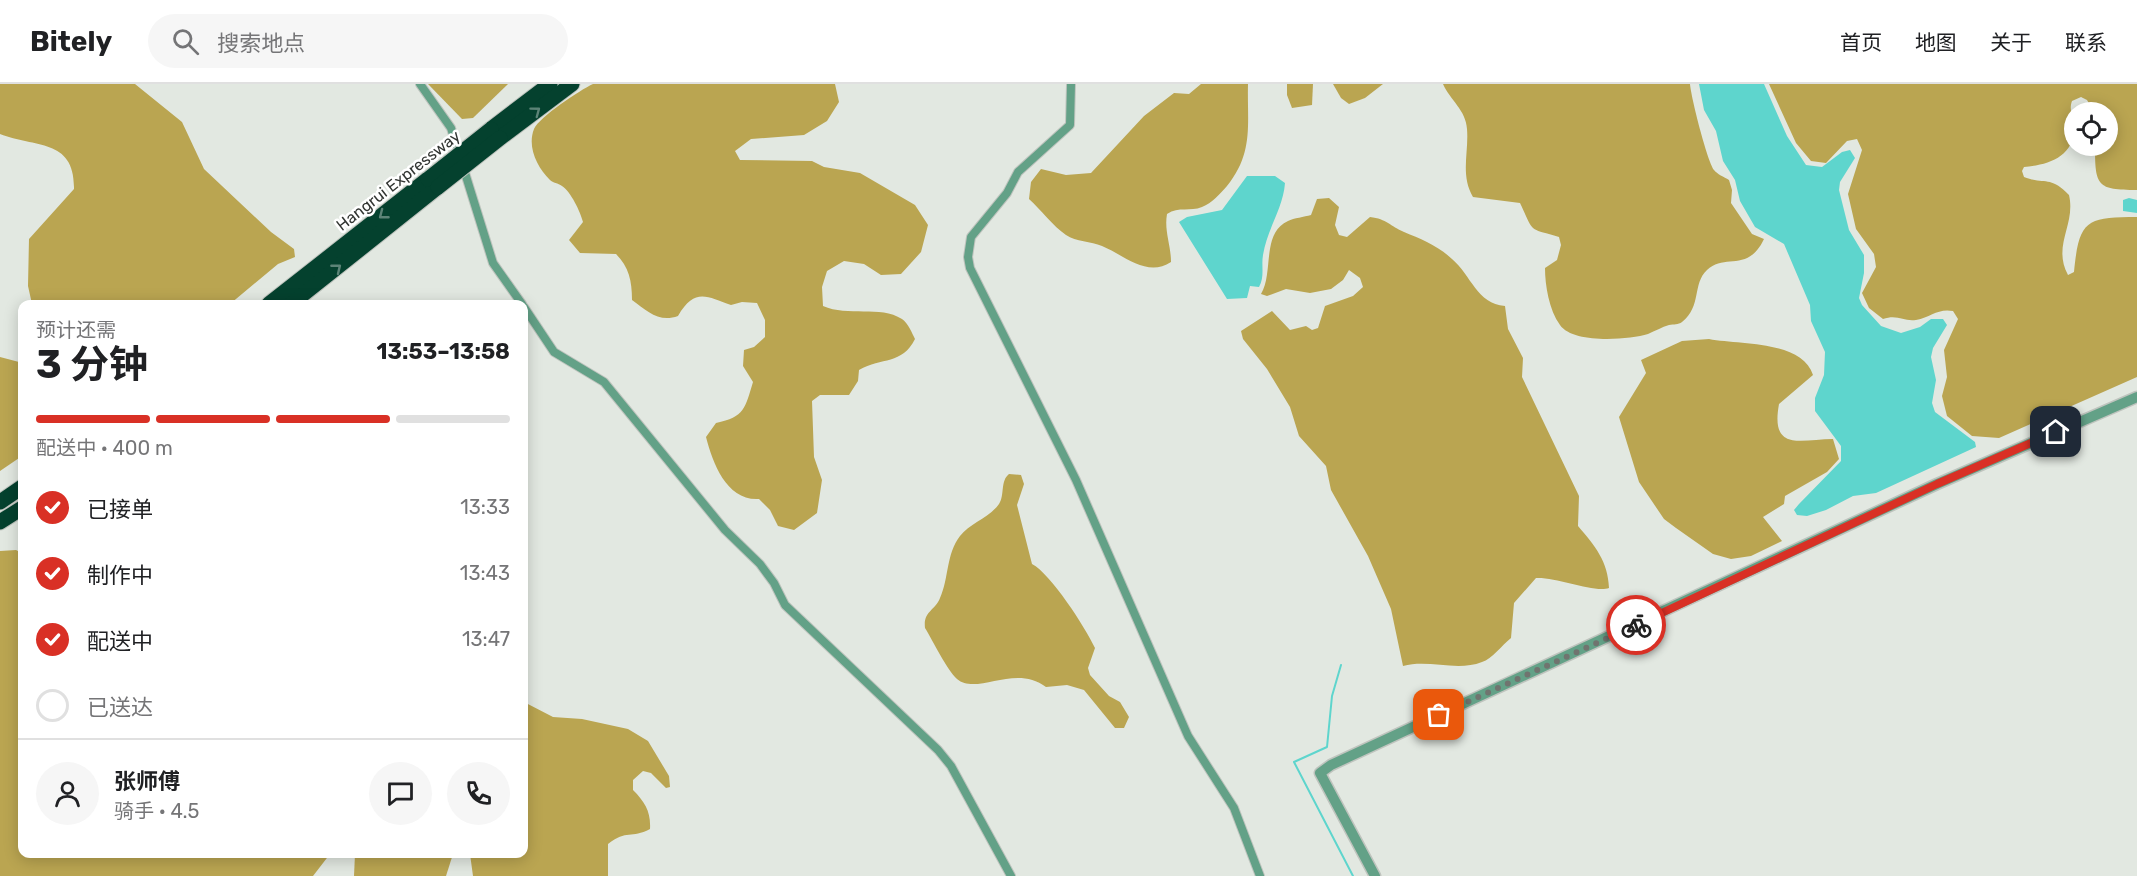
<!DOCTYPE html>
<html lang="zh">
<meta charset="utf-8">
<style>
:root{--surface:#fff;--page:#f6f6f6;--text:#202124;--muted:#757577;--line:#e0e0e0;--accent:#d93025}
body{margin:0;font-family:Rubik,"Noto Sans SC",sans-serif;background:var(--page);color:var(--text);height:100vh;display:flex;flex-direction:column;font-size:22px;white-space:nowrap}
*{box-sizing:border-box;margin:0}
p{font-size:20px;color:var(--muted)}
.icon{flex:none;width:33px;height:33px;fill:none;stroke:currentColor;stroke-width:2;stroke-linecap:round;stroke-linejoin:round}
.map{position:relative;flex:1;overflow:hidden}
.sheet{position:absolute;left:18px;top:216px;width:510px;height:558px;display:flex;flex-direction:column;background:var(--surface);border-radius:12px;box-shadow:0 3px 15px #0003}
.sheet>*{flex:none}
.tools{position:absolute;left:2064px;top:18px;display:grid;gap:12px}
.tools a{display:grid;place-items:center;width:54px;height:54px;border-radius:50%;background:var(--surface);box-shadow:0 3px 15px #0003;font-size:30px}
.pin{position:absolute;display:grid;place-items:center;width:51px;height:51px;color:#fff;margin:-26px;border-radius:12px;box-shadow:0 3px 9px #0006}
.courier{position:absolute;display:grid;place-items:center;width:60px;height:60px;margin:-30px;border:4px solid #d93025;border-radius:50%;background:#fff;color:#222;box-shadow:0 2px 8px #0007}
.overview em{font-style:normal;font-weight:700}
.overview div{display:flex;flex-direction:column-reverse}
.overview{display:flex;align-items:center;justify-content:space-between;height:102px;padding:0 18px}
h1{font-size:39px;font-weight:700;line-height:45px}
.bar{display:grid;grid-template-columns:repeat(4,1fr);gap:9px 6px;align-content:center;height:72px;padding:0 18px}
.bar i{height:8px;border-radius:4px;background:var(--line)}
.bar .active{background:var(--accent)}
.bar p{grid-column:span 4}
.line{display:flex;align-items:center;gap:15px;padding:0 18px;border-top:2px solid var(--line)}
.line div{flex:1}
.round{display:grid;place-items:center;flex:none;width:63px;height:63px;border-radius:32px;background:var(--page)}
ol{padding:0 18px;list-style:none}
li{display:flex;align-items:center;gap:18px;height:66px}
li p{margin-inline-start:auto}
li .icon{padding:6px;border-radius:50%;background:var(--accent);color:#fff;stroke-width:4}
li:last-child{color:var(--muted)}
li i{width:33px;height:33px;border:3px solid var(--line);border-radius:50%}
header{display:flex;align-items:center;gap:36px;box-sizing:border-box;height:84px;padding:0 30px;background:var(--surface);border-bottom:2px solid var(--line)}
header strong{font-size:28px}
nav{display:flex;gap:33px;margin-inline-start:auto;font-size:21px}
.search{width:420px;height:54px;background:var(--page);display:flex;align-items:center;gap:15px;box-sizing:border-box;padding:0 21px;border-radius:33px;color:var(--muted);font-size:22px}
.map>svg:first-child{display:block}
.forest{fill:#baa551}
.water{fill:#5ed5cd}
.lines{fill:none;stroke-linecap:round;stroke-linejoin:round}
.stream{stroke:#5ed5cd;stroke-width:2}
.minor-casing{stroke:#bfc4be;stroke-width:10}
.tertiary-casing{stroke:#bfc4be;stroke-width:13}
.motorway-casing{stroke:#bfc4be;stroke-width:17}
.minor{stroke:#63a187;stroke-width:8}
.tertiary{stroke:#63a187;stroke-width:10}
.motorway{stroke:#04412e;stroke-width:15}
.motorway-bridge-casing{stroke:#bfc4be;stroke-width:17;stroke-linecap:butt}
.motorway-bridge{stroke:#04412e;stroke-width:15}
.oneway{stroke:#5c8477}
.done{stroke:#70746f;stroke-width:6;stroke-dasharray:0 10.8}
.route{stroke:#d93025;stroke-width:8}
.labels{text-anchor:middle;stroke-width:5;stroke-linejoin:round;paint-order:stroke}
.street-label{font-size:16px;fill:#323532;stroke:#fff}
</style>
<header>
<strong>Bitely</strong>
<div class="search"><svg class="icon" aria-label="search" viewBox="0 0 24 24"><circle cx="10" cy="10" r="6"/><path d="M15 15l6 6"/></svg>搜索地点</div>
<nav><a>首页</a><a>地图</a><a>关于</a><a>联系</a></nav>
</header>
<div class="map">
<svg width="2137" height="792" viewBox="0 0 2137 792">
<rect width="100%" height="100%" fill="#e2e8e1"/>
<!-- forest -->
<g class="forest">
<path d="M0,0H135L182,38L204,85L271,148L294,165L295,173L278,180L230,220H32L28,202L29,155L74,105C75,54 35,64 0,50Z"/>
<polygon points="428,0 508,0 473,34 462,35"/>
<path d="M593,0H835L839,18L827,37L804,51L751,55L735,67L740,76L812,77L824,83L860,89L915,121L928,141L921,168L901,190L881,191L864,180L844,177L827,187L822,203L823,222C848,233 880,221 902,235C908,239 912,249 915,255C902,281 882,273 859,286L858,297L849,311H820L812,317L814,373L822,396L817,429L794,446L778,442L770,426L759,415C727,417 713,380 706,353L716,339C745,333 745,324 753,298L743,282L744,266L754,263L765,253V236L757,219L742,218L731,221C707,213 695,203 678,232C659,239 647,227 632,216C632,197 629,183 616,170L580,169L569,156L583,138C580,127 571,108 562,102C558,99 553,99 550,96C537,83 527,63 534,45C539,33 580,6 593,0Z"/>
<path d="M1201,0H1248C1247,41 1254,68 1227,102C1220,110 1212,119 1202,123C1190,128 1179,122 1167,130C1164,147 1171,161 1171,178C1147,194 1124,171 1102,162C1091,157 1076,158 1066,151C1053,142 1041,126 1029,115L1031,98L1041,85L1066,91L1091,89L1144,32L1174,9L1189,10Z"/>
<polygon points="1287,0 1313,0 1312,21 1292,24 1287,11"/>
<polygon points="1333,0 1383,0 1365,14 1349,20 1341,14"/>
<path d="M1443,0H1690C1691,13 1707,76 1714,86C1717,90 1724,93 1729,96L1732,106L1731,119L1752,150L1764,155C1748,189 1725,169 1707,186C1692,200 1702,222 1682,238C1678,241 1674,240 1669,241C1662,243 1655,247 1648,250C1628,256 1573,260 1560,241C1549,226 1545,201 1545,184L1557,176L1561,161L1559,153C1528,143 1535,151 1520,119L1473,113C1460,91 1469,68 1467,45C1466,26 1450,16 1443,0Z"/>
<path d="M1769,0H2137V106C2097,106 2095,102 2095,62H2108V28H2094L2087,16L2081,13L2072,17C2068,28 2075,33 2074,44C2074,73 2048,81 2024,83L2022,87L2024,93C2045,101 2050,91 2069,111C2076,141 2052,161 2068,191L2074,188C2079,136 2086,133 2137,133V293L1999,354L1972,352L1947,332L1942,312L1947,293L1944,266L1958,235L1953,227C1938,224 1931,233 1916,236C1904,238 1898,230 1883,235L1869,224L1862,209L1876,183L1874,170L1856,145L1848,110L1862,66L1857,55L1847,57L1826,79L1811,77L1796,59Z"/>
<path d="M1329,114L1339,123L1335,141L1339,151L1347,153L1370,133C1387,135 1390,142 1404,148C1421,155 1437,161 1452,175C1471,191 1477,220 1505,222L1508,245L1523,274L1522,293L1579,412L1578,442C1595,462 1608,477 1609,504C1594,509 1557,493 1536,494L1514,519L1511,554C1502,561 1492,575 1482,578C1457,588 1429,575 1403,582L1391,525L1368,472L1331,406L1326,382L1299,352L1290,323L1267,285L1243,255L1241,247L1272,227L1290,246L1306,242L1312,246L1318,244L1325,222L1353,212L1363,203L1360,194L1349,186L1343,196L1331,205L1310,209L1286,205L1267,212L1261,210C1274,189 1261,149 1288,137C1294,134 1304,133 1311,131L1317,115Z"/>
<path d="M1709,255C1739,261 1802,256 1813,291L1779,320C1770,369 1802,355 1833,355L1839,375L1827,388L1785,412L1784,420L1763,433L1782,457L1751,472L1731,475L1713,470L1676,444L1664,435L1639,398L1619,333L1646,289L1641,276L1682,257Z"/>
<polygon points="0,273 19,278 22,284 22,372 0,387"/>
<path d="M1009,390L1021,391L1024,400L1017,421L1032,480C1051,490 1085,543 1095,564L1088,584L1090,591L1109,612L1120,618L1129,633L1124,644H1115L1084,606L1067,601L1046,603C1015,579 977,612 957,595C947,586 933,557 925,544C923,527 935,527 940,514C949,494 946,470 960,452C970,439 989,434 999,420C1005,411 1000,397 1009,390Z"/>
<polygon points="16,466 22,469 22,770 330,770 313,792 0,792 0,467"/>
<path d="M524,618L553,633L582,635L628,645L648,657L669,692L670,703L666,704L651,689L643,687L633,696V706C645,718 651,728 650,745C631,755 627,745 608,760V792H473L470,770H524Z"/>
<polygon points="355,770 453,770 446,792 354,792"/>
</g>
<!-- water -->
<g class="water">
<polygon points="1699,0 1764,0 1787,52 1806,81 1822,83 1842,68 1850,66 1855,74 1840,98 1839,106 1849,146 1864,171 1864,189 1859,214 1862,221 1881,242 1901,249 1920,243 1931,235 1943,235 1947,241 1933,264 1931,273 1936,296 1932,319 1935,328 1975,358 1976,363 1876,409 1853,412 1826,426 1807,432 1797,431 1794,426 1799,420 1841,377 1841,362 1815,327 1815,314 1824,291 1825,268 1811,237 1810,221 1784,160 1755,143 1740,117 1735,96 1723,77 1716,47 1704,26"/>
<path d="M1247,92H1275L1285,99C1283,125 1267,145 1263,171C1261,182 1265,192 1259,203L1250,202L1247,214L1227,215L1179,138L1187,133L1222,126Z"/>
<polygon points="2129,114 2137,116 2137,129 2123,127 2123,116"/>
</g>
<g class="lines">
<!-- stream -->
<polyline class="stream" points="1341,581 1332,612 1327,663 1294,678 1353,792"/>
<!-- minor casing -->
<g class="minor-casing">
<g id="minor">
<polyline points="420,0 451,44 493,179 522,220"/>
<polyline points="1071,0 1070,41 1018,88 1007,109 971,153 968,173 970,184 1076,396 1188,652 1234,724 1260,792"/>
<polyline points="524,223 554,268 604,298 725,446 760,480 774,499 785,521 938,666 951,682 1011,792"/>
</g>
</g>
<!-- tertiary casing -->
<g class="tertiary-casing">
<polyline id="tertiary" points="1375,792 1320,689 1331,681 1937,400 2137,313"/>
</g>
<!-- motorway casing -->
<g class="motorway-casing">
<g id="motorway">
<polyline points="491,45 550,0"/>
<polyline points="500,54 572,0"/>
<polyline points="269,220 428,95"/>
<polyline points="291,220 438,103"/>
<polyline points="0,418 22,403"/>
<polyline points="0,438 22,424"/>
</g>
</g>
<!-- minor -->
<use href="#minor" class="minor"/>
<!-- tertiary -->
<use href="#tertiary" class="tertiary"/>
<!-- motorway -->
<use href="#motorway" class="motorway"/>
<!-- motorway-bridge casing -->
<g class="motorway-bridge-casing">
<g id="motorway-bridge">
<polyline points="428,95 491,45"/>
<polyline points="438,103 500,54"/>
</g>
</g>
<!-- motorway-bridge -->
<use href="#motorway-bridge" class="motorway-bridge"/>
</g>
<!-- one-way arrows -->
<defs><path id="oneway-chevron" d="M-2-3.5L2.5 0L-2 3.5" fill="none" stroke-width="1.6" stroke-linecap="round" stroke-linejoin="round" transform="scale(1.5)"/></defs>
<g class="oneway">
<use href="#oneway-chevron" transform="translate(536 27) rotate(-37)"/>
<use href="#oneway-chevron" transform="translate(383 131) rotate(142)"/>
<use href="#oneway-chevron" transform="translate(337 184) rotate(-39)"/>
</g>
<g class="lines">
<!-- done -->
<polyline class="done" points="1439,631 1636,541"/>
<!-- route -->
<polyline class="route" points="1636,541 1937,400 2056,348"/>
</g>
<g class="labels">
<!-- street labels -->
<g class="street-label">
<text transform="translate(398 96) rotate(-38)" y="6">Hangrui Expressway</text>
</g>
</g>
</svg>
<div class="tools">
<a><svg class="icon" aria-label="locate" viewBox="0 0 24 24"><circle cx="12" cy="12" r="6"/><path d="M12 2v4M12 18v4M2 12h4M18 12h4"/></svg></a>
</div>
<div class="pin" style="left:1439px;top:631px;background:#ea580c"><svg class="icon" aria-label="bag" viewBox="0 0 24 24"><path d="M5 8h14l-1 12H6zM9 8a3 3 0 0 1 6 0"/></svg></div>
<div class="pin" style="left:2056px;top:348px;background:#1f2937"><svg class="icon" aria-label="home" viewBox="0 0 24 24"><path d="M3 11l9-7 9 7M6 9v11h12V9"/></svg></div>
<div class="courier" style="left:1636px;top:541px"><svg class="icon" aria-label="bike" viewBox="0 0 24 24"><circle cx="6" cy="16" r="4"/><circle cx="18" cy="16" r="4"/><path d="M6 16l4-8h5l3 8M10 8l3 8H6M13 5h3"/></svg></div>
<section class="sheet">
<div class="overview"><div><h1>3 分钟</h1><p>预计还需</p></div><em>13:53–13:58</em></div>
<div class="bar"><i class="active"></i><i class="active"></i><i class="active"></i><i></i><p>配送中 · 400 m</p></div>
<ol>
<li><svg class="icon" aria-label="check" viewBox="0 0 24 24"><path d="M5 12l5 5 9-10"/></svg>已接单<p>13:33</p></li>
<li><svg class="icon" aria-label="check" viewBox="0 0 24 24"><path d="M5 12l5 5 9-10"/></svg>制作中<p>13:43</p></li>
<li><svg class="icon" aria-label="check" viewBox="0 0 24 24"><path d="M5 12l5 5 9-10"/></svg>配送中<p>13:47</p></li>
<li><i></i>已送达</li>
</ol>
<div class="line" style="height:108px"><a class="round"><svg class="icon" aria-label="person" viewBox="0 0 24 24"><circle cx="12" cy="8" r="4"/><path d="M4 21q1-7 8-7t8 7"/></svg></a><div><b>张师傅</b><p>骑手 · 4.5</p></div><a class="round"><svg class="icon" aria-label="chat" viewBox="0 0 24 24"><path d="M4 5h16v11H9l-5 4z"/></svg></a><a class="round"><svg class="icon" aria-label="phone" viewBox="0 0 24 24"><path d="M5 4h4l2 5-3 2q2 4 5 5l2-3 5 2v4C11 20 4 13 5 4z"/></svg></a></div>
</section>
</div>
